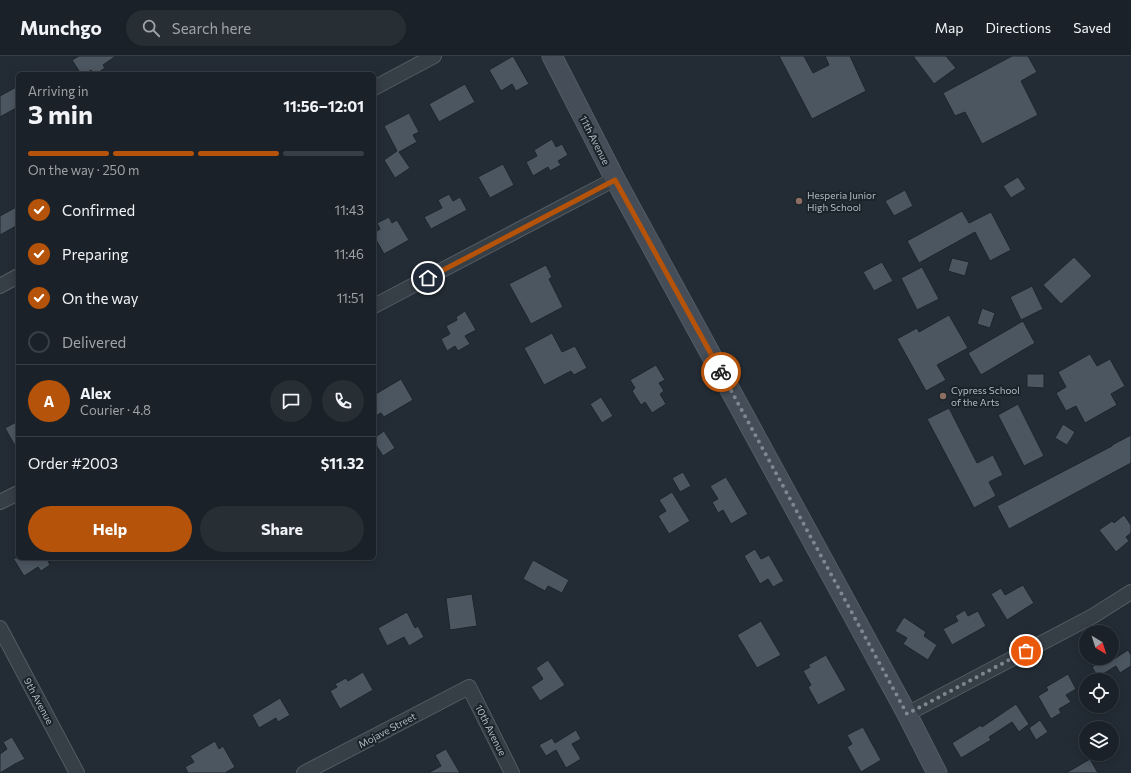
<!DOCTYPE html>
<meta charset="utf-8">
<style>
:root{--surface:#1a2128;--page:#272e34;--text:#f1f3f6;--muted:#9fa3a8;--line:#383e45;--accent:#b45309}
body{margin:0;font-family:Commissioner,sans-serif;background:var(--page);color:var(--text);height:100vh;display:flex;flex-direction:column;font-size:15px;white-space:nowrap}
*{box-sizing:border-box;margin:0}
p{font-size:13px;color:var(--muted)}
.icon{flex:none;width:22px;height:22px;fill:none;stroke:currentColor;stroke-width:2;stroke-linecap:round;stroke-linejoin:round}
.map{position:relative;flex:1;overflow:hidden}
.sheet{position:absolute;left:16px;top:16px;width:360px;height:488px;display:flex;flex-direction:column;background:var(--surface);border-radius:6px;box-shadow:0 2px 10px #0003,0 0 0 1px var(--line)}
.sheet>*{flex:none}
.needle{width:26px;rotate:142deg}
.fabs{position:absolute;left:1079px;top:569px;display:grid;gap:8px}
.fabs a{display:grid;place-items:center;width:40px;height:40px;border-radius:50%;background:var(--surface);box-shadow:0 2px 10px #0003,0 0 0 1px var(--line);font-size:20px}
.pin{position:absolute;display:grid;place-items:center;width:34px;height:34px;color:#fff;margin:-17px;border:2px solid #fff;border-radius:50%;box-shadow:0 1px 4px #0007}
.courier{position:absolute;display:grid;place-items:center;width:40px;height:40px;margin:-20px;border:3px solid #b45309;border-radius:50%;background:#fff;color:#222;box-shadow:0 1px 5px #0007}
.summary em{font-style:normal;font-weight:700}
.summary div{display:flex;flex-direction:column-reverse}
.summary{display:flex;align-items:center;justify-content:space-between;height:68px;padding:0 12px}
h1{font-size:26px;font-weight:700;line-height:30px}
.bar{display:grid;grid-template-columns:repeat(4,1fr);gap:6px 4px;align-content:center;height:48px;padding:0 12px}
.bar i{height:5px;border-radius:3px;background:var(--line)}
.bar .current{background:var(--accent)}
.bar p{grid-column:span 4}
.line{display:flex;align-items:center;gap:10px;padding:0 12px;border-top:1px solid var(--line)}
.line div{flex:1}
.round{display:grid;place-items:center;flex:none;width:42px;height:42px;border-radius:21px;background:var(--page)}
ol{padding:0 12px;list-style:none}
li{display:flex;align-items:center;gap:12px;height:44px}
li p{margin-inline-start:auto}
li .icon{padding:4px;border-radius:50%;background:var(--accent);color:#fff;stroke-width:4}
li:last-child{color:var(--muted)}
li i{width:22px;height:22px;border:2px solid var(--line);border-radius:50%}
.action{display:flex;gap:8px;margin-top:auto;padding:8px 12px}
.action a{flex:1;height:46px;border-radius:24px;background:var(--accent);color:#fff;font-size:16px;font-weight:700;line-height:46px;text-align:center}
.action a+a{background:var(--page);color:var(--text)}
header{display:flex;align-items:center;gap:24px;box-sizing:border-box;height:56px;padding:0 20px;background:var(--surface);border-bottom:1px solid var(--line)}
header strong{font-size:19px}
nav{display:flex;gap:22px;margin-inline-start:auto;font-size:14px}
.search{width:280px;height:36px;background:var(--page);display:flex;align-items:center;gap:10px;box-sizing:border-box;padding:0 14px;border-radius:22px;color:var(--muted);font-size:15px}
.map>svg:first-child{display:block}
.building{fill:#4b5661;stroke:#1d252c}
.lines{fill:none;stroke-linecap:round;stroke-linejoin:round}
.street-casing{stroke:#535c64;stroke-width:16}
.secondary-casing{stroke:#535c64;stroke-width:21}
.street{stroke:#363e46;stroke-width:14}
.secondary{stroke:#444d58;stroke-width:19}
.done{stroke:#7f8891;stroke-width:4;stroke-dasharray:0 7.2}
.route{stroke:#b45309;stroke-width:5}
.education-dot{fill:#8d6e63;stroke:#1b232a;stroke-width:1.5}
.labels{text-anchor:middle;stroke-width:4;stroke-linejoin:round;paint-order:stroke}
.street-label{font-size:10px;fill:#b0b9c2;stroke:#1b232a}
.poi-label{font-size:10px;fill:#b0b9c2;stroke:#1b232a;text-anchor:start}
</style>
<header>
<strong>Munchgo</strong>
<div class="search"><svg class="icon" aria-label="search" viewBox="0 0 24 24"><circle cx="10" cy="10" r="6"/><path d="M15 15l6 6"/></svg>Search here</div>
<nav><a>Map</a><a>Directions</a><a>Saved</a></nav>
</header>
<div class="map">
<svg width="1131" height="717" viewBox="0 0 1131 717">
<rect width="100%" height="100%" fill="#232c35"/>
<!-- building -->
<g class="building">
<polygon points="79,0 116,0 103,9 105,12 96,18 94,18 91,14 85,18 81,18 72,4"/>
<polygon points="513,0 529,28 516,35 512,28 501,35 489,14"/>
<polygon points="779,0 804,0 813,17 829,9 825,0 850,0 866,35 812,63"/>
<polygon points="913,0 946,0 956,12 934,28"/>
<polygon points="1012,0 1028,0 1037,16 1021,25 1038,59 982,88 965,56 955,60 943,37"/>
<polygon points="465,28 475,46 439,66 429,48"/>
<polygon points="18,30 18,51 0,61 0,40"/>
<polygon points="409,57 419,76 413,79 417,86 399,96 410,112 395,122 384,104 397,95 384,70"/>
<polygon points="552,83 556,91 562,88 568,99 558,105 561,109 550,115 548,111 533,120 526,106 537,100 534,94"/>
<polygon points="503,108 514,129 490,142 478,121"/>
<polygon points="1018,121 1026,133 1011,142 1003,130"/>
<polygon points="905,134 913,150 894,160 885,145"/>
<polygon points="449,138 453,145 460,141 467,154 431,173 424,161 442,152 438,144"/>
<polygon points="18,150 18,169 0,179 0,160"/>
<polygon points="962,155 969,167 991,156 1011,194 990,205 975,176 919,207 907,185"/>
<polygon points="389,161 392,167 397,164 409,184 384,198 374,180 374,177 380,173 377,167"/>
<polygon points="1074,201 1092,220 1061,248 1043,229"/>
<polygon points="952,202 969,206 965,220 948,215"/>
<polygon points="882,206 893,225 874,235 863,216"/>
<polygon points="546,209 552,221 549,223 563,251 531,268 509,228"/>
<polygon points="922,211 939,243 917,254 901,222"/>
<polygon points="1032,230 1043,253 1021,264 1010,241"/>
<polygon points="982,252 995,257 990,272 977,268"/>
<polygon points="465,255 476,274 465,280 470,288 458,295 455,290 447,295 441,283 450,278 446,270 457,264 456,261"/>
<polygon points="949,259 968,292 937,309 946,324 926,335 897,283 917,272 919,276"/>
<polygon points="1023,265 1035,287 981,319 968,297"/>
<polygon points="552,277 562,296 575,290 587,312 574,319 571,315 544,329 524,292"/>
<polygon points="1090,298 1097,310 1110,303 1125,330 1111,338 1117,349 1085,367 1076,350 1066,355 1056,337 1066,331 1058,316"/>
<polygon points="656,309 665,324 659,327 664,335 660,338 666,348 652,357 645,346 641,349 632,335 635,332 630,324"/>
<polygon points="1027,318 1044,318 1044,332 1027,331"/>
<polygon points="401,323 413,344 384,361 381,357 374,361 374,339"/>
<polygon points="601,341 613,360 602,367 590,348"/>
<polygon points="1018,348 1044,400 1024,410 998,359"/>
<polygon points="949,352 977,407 993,399 1003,419 989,426 996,440 974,452 927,363"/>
<polygon points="18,365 18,395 5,372"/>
<polygon points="1063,368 1075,376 1067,389 1055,382"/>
<polygon points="384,375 395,392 383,400 374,386 374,382"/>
<polygon points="1131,379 1131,407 1009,473 997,450 1112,390 1112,389"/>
<polygon points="683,416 691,430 680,436 672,422"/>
<polygon points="726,421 748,458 731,468 723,454 718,457 712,446 718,443 710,430"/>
<polygon points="672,436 690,465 669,478 658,460 666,455 659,444"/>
<polygon points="1124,459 1131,469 1131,477 1126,481 1129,485 1116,496 1099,474 1112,465 1114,467"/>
<polygon points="755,493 761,503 769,499 784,525 773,531 768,523 760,528 744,500"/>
<polygon points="13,502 53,502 48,505 50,509 41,515 38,511 24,520"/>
<polygon points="533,504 569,524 562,537 548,530 545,535 523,523"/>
<polygon points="1023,529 1034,547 1007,564 991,538 1001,532 1005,539"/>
<polygon points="472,538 477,570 450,574 446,542"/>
<polygon points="965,554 968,560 978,555 986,570 952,589 943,573 958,565 955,560"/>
<polygon points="407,556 415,572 418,570 424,581 409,590 404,581 387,590 378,572"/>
<polygon points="904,561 926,576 924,580 937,589 928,604 903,588 907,582 895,575"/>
<polygon points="761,565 781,599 757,612 737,579"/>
<polygon points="1128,594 1131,599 1131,610 1120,617 1116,610 1098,621 1092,611 1107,602 1112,602 1112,601 1114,603"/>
<polygon points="826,599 846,634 818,649 808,631 811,629 803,615 810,611 808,609"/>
<polygon points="548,604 565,629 540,645 531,631 543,623 536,612"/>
<polygon points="363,616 373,634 340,653 330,635 337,631 335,628 346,622 348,625"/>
<polygon points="1068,618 1076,633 1066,639 1071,646 1059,653 1061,657 1051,663 1038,640 1048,634 1046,631"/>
<polygon points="280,642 290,659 278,666 276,662 259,672 252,659"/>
<polygon points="1016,648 1029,668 1019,676 1012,666 989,681 991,684 961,702 952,687 981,669 982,671"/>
<polygon points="1040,664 1048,676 1036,684 1029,672"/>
<polygon points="863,671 881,704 861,716 847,691 852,688 847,679"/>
<polygon points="576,674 581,683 572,688 581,703 566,712 556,694 546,700 539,689 552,682 555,687"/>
<polygon points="12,681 25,703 15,708 0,717 0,698 7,693 3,686"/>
<polygon points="215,685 219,693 223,690 235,711 225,717 188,717 185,711 194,706 190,700"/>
<polygon points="446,693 460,717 428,717 441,710 435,699"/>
<polygon points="1090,703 1098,717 1066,717"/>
</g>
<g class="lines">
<!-- street casing -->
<g class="street-casing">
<g id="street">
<polyline points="374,32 434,0"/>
<polyline points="0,230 18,220"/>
<polyline points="374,250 615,123"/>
<polyline points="0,446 18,437"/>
<polyline points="0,572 77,717"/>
<polyline points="907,658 1093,560 1131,536"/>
<polyline points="304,717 469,631 512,717"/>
</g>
</g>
<!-- secondary casing -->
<g class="secondary-casing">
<polyline id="secondary" points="552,0 615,123 907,658 937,717"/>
</g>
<!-- street -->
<use href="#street" class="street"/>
<!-- secondary -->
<use href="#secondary" class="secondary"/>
</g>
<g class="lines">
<!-- done -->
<polyline class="done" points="721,316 907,658 1026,595"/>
<!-- route -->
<polyline class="route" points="428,222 615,124 721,316"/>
</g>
<!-- markers -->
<g class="education-dot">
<circle cx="799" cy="145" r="4"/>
<circle cx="943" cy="340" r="4"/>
</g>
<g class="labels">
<!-- street labels -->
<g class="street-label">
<text transform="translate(595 84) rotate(63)" y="4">11th Avenue</text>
<text transform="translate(39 645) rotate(62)" y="4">9th Avenue</text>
<text transform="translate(387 674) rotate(-28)" y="4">Mojave Street</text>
<text transform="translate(491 674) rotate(63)" y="4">10th Avenue</text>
</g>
<!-- poi labels -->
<g class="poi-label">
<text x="807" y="143">Hesperia Junior<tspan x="807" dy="12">High School</tspan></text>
<text x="951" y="338">Cypress School<tspan x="951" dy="12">of the Arts</tspan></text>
</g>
</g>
</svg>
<div class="fabs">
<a><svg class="needle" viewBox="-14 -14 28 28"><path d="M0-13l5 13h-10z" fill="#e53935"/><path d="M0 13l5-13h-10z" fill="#9fa3a8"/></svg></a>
<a><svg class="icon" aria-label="locate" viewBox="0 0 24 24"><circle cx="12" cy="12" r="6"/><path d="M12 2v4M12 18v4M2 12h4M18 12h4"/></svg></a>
<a><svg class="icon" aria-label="layers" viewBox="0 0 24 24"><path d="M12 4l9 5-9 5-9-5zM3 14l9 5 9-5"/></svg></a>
</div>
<div class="pin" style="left:1026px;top:595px;background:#ea580c"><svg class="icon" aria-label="bag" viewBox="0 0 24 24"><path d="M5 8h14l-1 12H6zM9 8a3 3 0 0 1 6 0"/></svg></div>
<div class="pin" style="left:428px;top:222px;background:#1f2937"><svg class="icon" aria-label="home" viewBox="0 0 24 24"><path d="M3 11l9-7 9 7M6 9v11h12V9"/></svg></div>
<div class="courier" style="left:721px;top:316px"><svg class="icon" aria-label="bike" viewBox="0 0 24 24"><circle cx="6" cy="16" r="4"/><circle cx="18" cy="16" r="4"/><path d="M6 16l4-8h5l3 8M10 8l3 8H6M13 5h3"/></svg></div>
<section class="sheet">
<div class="summary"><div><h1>3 min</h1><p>Arriving in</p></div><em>11:56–12:01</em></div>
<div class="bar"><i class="current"></i><i class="current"></i><i class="current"></i><i></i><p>On the way · 250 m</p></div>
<ol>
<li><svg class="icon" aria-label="check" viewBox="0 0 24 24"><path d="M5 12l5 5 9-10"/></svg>Confirmed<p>11:43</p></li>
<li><svg class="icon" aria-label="check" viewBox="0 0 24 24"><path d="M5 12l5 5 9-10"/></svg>Preparing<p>11:46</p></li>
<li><svg class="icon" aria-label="check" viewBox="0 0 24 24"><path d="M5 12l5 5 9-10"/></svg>On the way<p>11:51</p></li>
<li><i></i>Delivered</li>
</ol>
<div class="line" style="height:72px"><b class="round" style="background:var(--accent);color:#fff">A</b><div><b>Alex</b><p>Courier · 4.8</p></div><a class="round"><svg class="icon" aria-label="chat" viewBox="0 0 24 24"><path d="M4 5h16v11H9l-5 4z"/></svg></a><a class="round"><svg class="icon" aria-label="phone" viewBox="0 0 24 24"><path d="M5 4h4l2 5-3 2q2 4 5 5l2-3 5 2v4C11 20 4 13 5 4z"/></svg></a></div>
<div class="line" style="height:52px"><div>Order #2003</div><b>$11.32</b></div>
<div class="action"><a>Help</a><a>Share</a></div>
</section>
</div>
